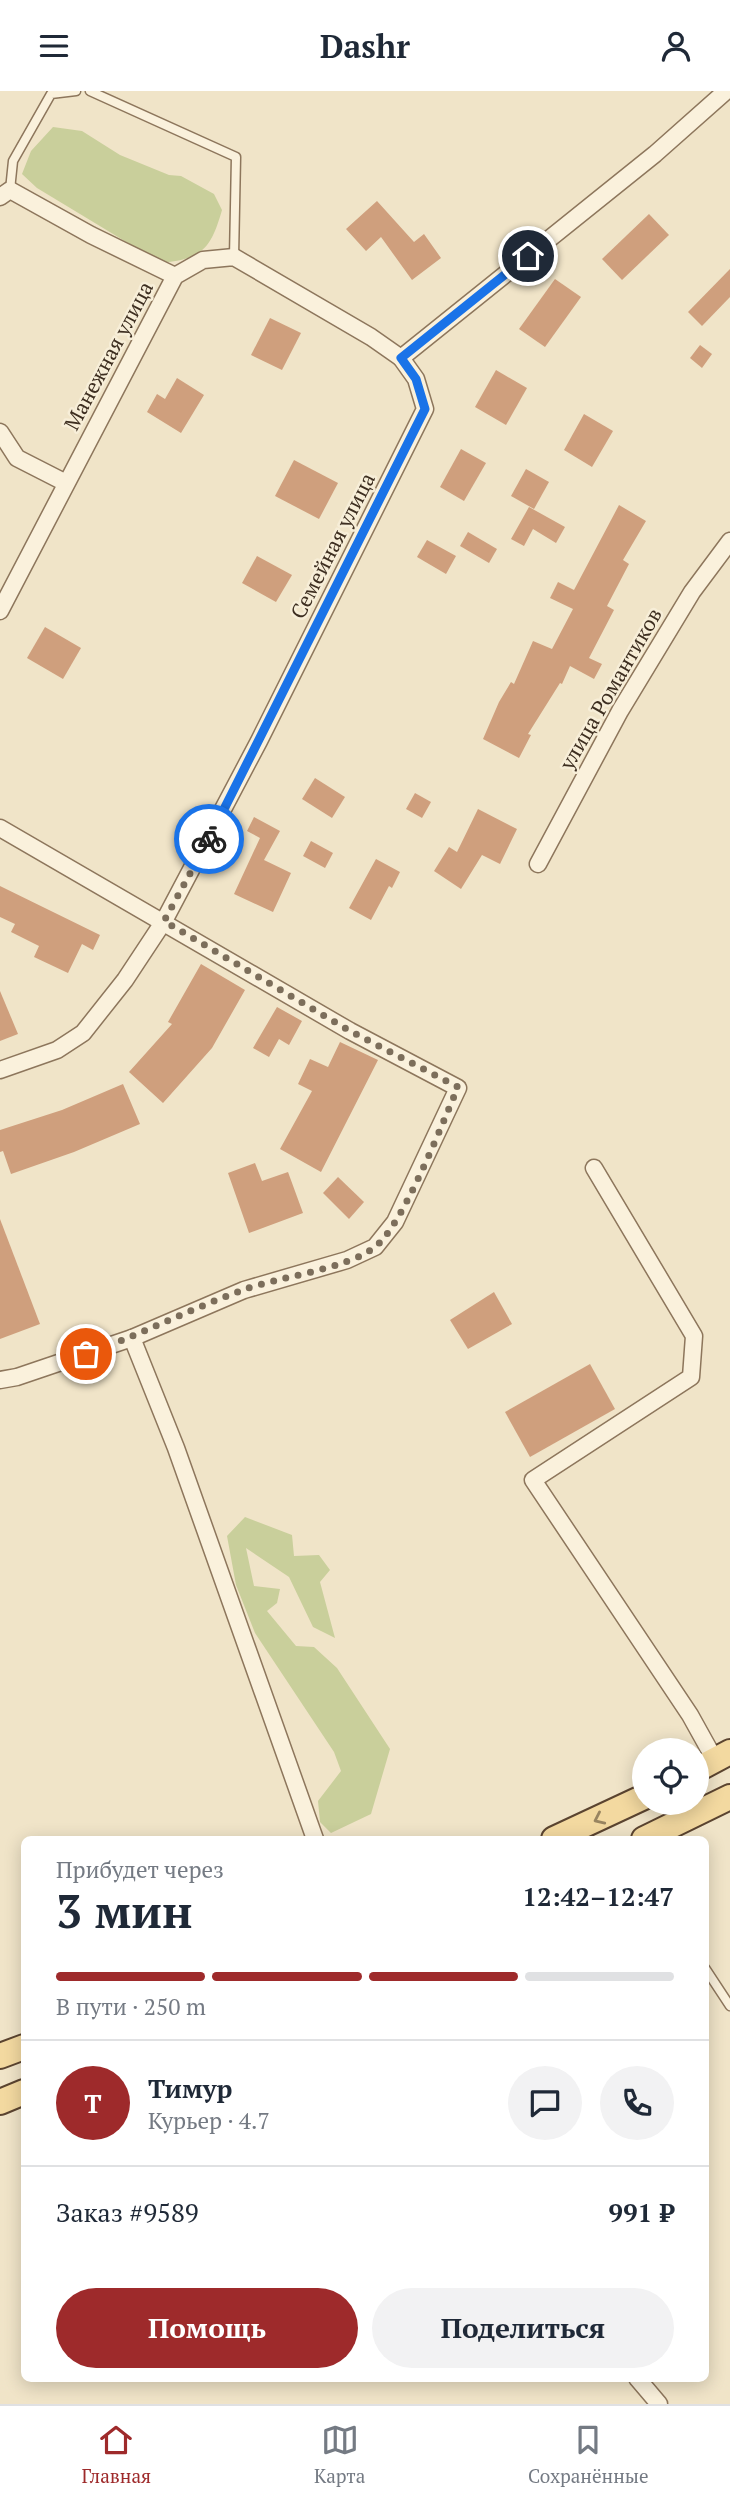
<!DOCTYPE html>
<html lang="ru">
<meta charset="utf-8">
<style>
:root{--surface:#fff;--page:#f2f2f3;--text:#1f2937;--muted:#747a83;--line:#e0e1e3;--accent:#9e2a2b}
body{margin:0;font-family:"PT Serif",serif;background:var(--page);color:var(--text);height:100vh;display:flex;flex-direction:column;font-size:26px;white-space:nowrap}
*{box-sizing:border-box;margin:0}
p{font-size:23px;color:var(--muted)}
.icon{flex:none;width:38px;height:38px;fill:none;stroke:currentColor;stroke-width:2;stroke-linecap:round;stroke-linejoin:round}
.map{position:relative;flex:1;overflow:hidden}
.side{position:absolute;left:21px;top:1745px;width:688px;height:546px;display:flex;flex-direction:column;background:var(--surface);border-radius:10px;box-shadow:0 4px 18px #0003}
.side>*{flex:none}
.buttons{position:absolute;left:632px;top:1647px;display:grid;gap:14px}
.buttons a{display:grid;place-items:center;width:77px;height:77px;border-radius:50%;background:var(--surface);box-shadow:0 4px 18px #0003;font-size:35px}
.pin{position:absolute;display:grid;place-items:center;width:60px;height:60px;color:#fff;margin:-30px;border:4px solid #fff;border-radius:50%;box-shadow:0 2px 7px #0007}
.courier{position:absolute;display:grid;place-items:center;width:70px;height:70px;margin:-35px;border:5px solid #1a73e8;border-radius:50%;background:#fff;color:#222;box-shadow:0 2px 9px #0007}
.headline em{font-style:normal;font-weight:800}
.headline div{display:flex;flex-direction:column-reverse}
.headline{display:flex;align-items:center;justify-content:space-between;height:119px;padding:0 35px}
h1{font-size:46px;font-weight:800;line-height:52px}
.bar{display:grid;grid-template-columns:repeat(4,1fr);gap:10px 7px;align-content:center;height:84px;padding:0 35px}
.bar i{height:9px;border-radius:5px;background:var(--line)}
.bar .selected{background:var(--accent)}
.bar p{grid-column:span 4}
.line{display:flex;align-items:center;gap:18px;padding:0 35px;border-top:2px solid var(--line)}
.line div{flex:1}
.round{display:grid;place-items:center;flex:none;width:74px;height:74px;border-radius:37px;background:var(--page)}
.action{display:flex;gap:14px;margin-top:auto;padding:14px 35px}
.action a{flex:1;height:80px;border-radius:42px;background:var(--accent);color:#fff;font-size:28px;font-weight:800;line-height:80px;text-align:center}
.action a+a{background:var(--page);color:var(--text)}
header{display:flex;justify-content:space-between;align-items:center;height:91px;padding:0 35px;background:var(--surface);font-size:32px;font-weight:800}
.dock{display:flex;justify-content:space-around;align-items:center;height:98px;border-top:2px solid var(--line);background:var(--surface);font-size:19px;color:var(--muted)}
.dock a{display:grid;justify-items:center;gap:4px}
.dock .selected{color:var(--accent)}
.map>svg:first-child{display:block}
.green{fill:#c9cf9b}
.building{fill:#cf9f7d}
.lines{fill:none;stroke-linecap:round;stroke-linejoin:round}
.lane-casing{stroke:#8d765c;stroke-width:11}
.street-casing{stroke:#8d765c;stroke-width:19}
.primary-casing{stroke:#5b4430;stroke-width:28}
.lane{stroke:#faf1dc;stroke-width:8}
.street{stroke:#faf1dc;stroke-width:16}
.primary{stroke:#f3d9a0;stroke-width:24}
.oneway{stroke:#988460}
.done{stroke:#7c6e5b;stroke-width:7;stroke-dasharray:0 12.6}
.route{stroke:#1a73e8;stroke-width:9}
.labels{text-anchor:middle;stroke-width:5;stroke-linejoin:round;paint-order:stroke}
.street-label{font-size:21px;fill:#3d2e20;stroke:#f7eed8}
</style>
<header><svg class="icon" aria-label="menu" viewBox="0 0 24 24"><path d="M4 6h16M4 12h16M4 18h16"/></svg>Dashr<svg class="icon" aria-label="person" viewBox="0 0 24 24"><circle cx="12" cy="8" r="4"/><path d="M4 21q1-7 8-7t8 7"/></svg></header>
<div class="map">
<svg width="730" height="2313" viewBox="0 0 730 2313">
<rect width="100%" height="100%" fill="#f0e4c8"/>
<!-- green -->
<g class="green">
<path d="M53,36L82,40L120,64L169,84L181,85L214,103L222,119C211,157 203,168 161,172L37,97L22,83L31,60Z"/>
<polygon points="245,1426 292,1444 294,1465 319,1464 330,1479 320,1491 335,1547 313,1536 289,1486 246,1457 254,1495 280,1498 277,1512 267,1520 296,1555 314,1556 337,1577 390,1658 371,1723 331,1742 320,1731 318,1710 341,1680 334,1661 255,1542 236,1494 227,1445"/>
</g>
<!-- building -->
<g class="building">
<polygon points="377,110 414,151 424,143 441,167 412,189 381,146 366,160 346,138"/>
<polygon points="649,123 669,144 622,189 602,168"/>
<polygon points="730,178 730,206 702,235 688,221"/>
<polygon points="555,188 581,206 545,256 519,238"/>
<polygon points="270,227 301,242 282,279 251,264"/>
<polygon points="700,254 712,263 702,277 690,267"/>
<polygon points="496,279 527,297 506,334 475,316"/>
<polygon points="177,287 204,304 181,342 147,321 157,303 165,308"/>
<polygon points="584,323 613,340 592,376 564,359"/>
<polygon points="461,358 486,372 464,410 440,396"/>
<polygon points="294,369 338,392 319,428 275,405"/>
<polygon points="526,378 549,391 534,418 511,405"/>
<polygon points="619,414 646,430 623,469 629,473 607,515 614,519 589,567 602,573 594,588 570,575 562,593 560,592 528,643 531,644 519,667 483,648 499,611 511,591 514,593 533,550 552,558 573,518 550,507 558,491 574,499"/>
<polygon points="529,416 565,436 556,452 533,438 524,455 511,448"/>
<polygon points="468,441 497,458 489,472 460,455"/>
<polygon points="427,449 456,465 446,483 417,466"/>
<polygon points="257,465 292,484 276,511 242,492"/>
<polygon points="45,536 81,557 63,588 27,567"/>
<polygon points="315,687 345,706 332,727 302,708"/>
<polygon points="415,702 431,711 422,727 406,718"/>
<polygon points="478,718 517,738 500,773 482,764 461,798 434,780 449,756 457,761"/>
<polygon points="254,726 280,740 264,769 291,782 273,821 234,803 260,747 247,740"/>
<polygon points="311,750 333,762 325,777 303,765"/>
<polygon points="376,768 400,781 392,797 389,795 371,829 349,817"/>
<polygon points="0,795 100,844 93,859 82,853 68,882 34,866 39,855 11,841 15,833 0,826"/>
<polygon points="201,873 245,899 212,957 163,1012 129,981 172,933 168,931"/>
<polygon points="0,900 18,943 0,950"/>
<polygon points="277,916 302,930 289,954 279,948 269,966 253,957"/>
<polygon points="340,951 378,969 321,1081 280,1058 312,1000 298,993 310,968 328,976"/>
<polygon points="123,993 140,1033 74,1061 11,1083 3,1060 0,1061 0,1039 62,1019"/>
<polygon points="255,1072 262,1090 288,1081 303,1122 249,1142 228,1082"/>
<polygon points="338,1086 364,1111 349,1128 323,1102"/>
<polygon points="0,1128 40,1233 0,1248"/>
<polygon points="494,1201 512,1233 468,1258 450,1229"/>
<polygon points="590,1273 615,1318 530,1366 505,1321"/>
</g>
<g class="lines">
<!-- lane casing -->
<g class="lane-casing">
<g id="lane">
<polyline points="90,0 236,66 234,166"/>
<polyline points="10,99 13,70 51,3 76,0"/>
<polyline points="705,1877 730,1915"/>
</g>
</g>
<!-- street casing -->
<g class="street-casing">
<g id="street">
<polyline points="0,106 10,99 91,144 175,185"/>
<polyline points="0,341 17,367 66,392"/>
<polyline points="0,520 175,185 203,169 234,166 371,246 401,267"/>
<polyline points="0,737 350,940 458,997 395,1131 375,1156 347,1169 244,1199 132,1247 17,1286 0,1289"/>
<polyline points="538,773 620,620 692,501 730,450"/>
<polyline points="0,979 57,959 83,942 125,889 164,830 259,650 425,318 416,288 401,267 655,63 726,0"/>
<polyline points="594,1077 694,1245 691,1286 533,1389 690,1624 715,1669"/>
<polyline points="132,1247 176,1357 315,1748"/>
<polyline points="637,2287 659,2313"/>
</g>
</g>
<!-- primary casing -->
<g class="primary-casing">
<g id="primary">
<polyline points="696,1679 730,1661"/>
<polyline points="554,1748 644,1706"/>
<polyline points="644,1748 730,1706"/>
<polyline points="0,1965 24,1956"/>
<polyline points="0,2011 24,2001"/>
</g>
</g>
<!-- lane -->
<use href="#lane" class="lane"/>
<!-- street -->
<use href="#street" class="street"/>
<!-- primary -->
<use href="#primary" class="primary"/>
</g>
<!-- one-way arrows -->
<defs><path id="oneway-chevron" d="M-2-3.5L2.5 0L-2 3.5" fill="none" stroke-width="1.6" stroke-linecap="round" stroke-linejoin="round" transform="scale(1.75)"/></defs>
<use class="oneway" href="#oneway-chevron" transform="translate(599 1728) rotate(155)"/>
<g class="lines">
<!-- done -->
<path class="done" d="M86,1263C140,1244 190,1218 243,1199C280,1185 345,1179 375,1156C403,1134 442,1033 458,996L350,940L164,830L209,748"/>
<!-- route -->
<polyline class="route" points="209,748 425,318 416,288 401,267 528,165"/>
</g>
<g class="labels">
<!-- street labels -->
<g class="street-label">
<text transform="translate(109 265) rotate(-62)" y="7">Манежная улица</text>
<text transform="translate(333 455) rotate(-63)" y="7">Семейная улица</text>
<text transform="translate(611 598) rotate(-60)" y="7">улица Романтиков</text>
</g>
</g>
</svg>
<div class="buttons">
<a><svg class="icon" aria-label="locate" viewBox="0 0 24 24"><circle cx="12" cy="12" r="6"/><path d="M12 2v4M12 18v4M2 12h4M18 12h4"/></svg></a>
</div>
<div class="pin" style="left:86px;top:1263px;background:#ea580c"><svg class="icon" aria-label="bag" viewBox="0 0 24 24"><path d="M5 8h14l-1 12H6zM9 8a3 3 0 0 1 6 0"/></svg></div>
<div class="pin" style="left:528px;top:165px;background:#1f2937"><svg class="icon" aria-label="home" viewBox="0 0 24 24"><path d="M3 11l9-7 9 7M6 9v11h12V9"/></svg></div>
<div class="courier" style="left:209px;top:748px"><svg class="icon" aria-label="bike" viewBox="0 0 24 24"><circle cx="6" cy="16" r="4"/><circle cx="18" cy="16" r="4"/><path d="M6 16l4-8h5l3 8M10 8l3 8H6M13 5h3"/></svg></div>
<section class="side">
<div class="headline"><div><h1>3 мин</h1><p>Прибудет через</p></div><em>12:42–12:47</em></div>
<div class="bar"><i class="selected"></i><i class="selected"></i><i class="selected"></i><i></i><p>В пути · 250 m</p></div>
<div class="line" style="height:126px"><b class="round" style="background:var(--accent);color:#fff">Т</b><div><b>Тимур</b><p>Курьер · 4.7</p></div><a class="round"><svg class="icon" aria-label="chat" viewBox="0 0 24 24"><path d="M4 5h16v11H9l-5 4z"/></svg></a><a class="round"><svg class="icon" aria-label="phone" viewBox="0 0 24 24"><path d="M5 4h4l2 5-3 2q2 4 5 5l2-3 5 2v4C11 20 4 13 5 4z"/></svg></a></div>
<div class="line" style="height:91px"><div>Заказ #9589</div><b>991 ₽</b></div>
<div class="action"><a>Помощь</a><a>Поделиться</a></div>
</section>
</div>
<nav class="dock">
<a class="selected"><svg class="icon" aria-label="home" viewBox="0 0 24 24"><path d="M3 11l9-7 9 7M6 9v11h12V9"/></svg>Главная</a>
<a><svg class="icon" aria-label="map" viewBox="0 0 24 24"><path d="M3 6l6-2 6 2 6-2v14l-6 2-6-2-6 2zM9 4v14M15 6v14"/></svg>Карта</a>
<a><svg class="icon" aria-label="saved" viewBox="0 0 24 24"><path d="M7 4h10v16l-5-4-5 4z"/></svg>Сохранённые</a>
</nav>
